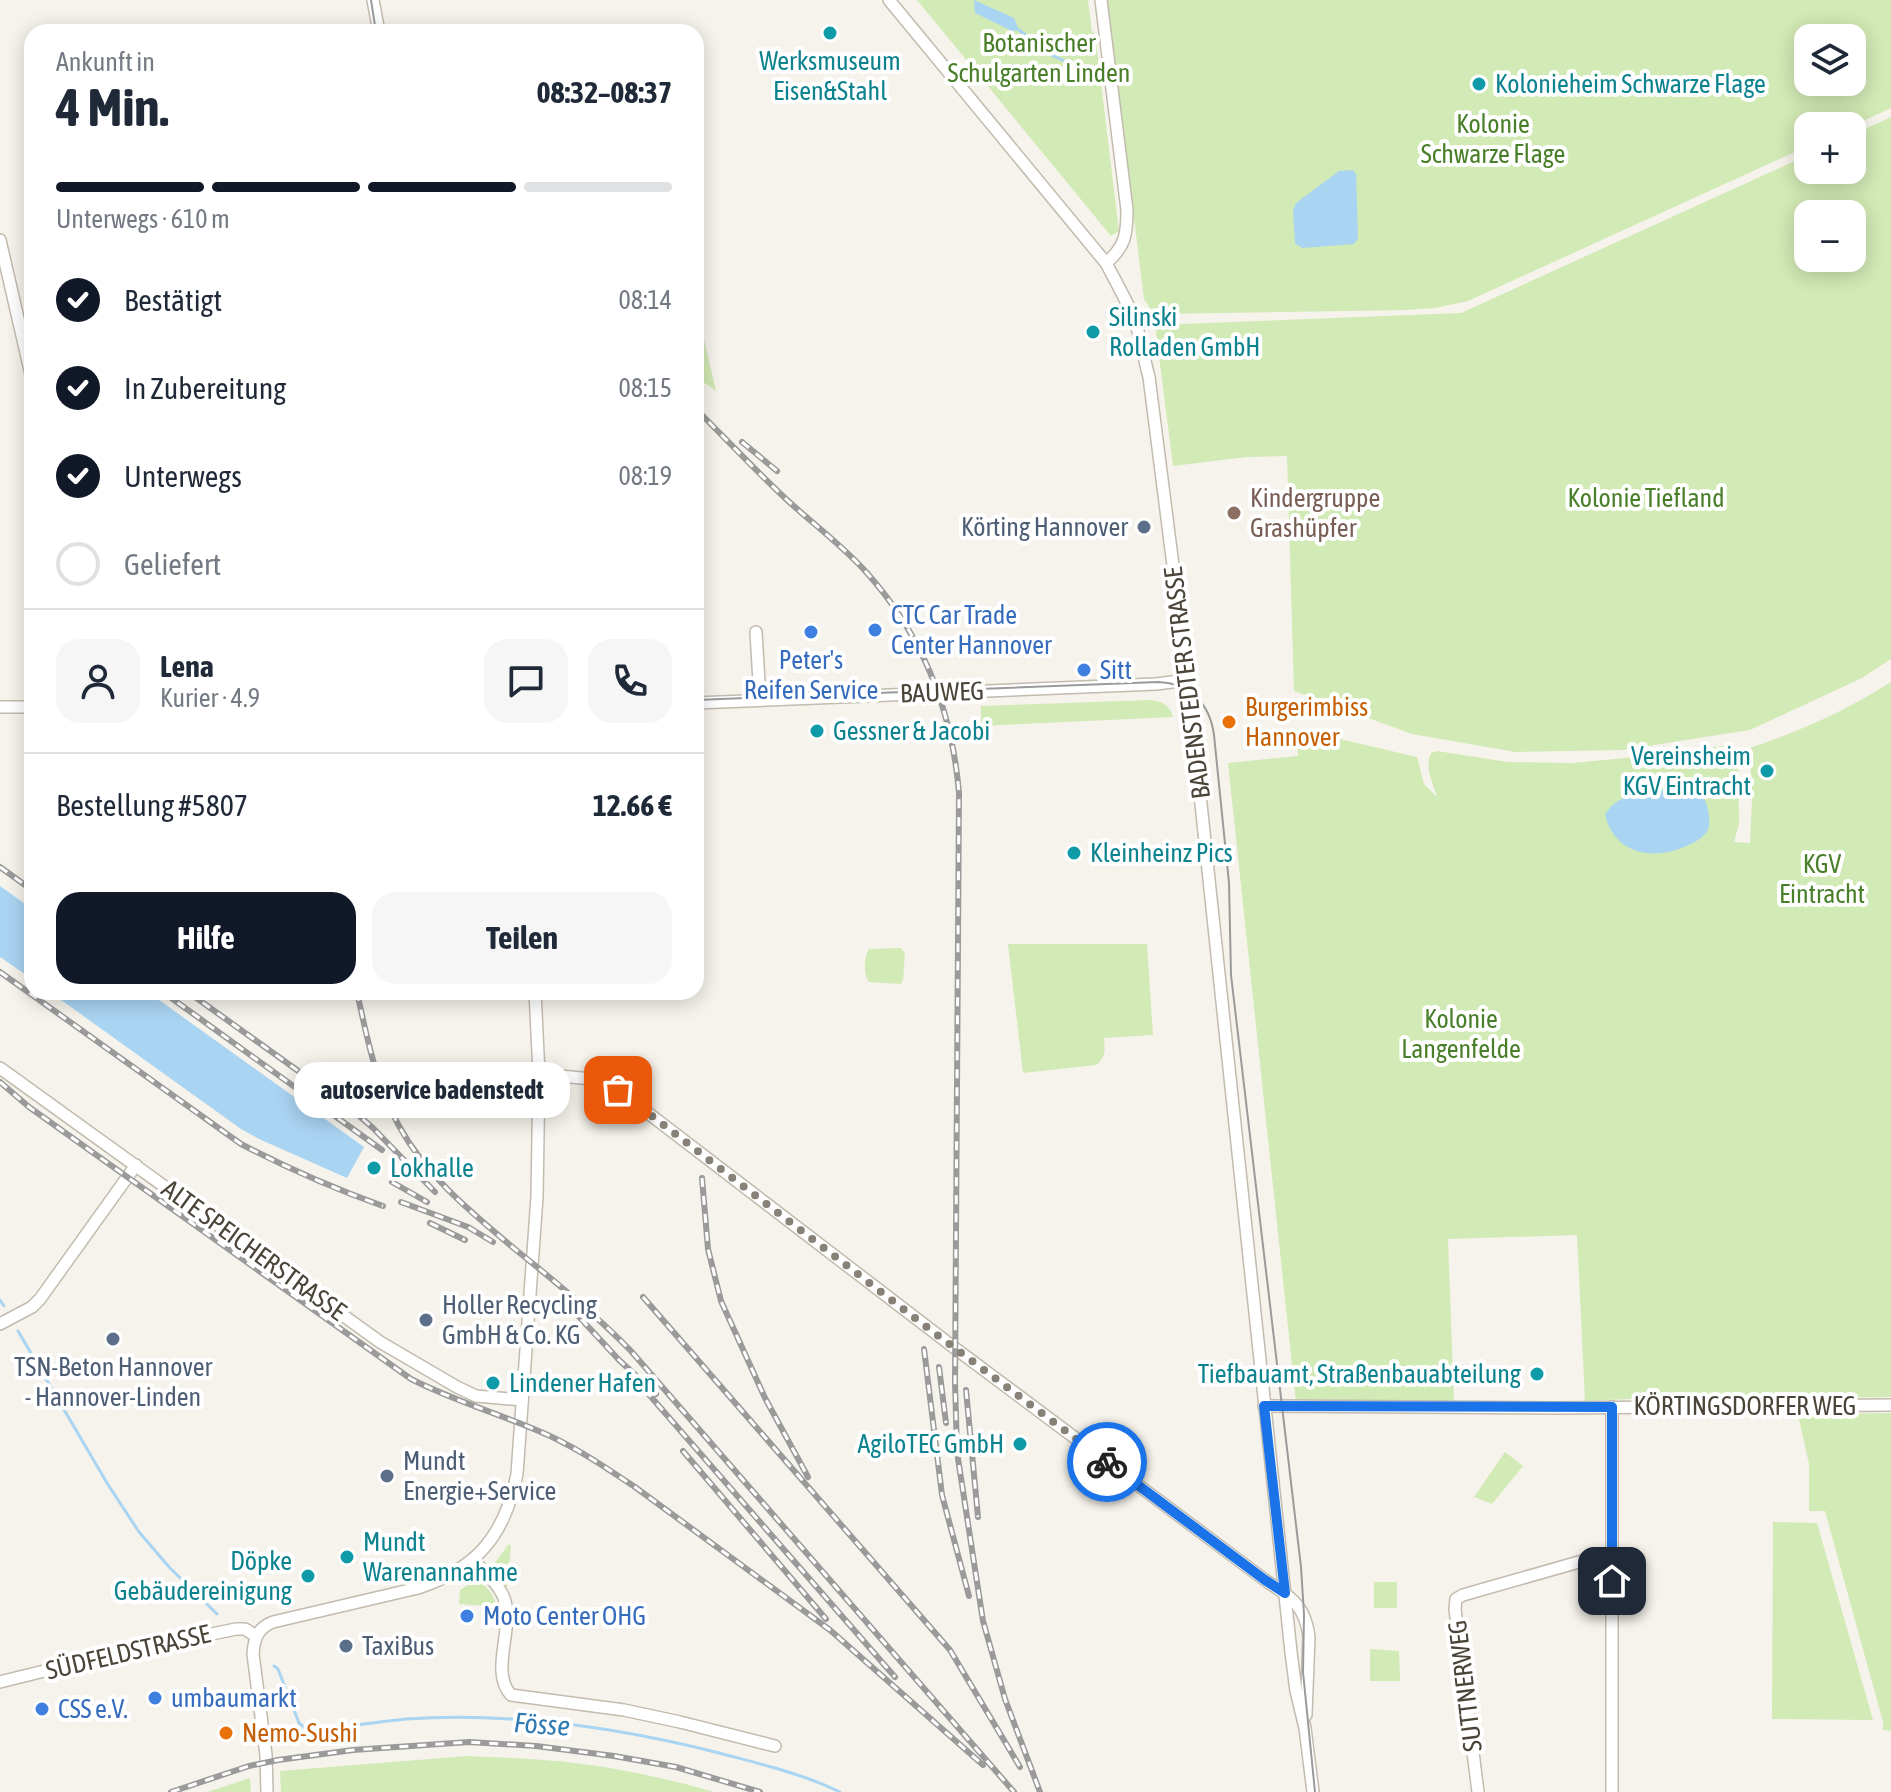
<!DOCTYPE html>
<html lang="de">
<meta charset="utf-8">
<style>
:root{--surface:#fff;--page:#f6f6f7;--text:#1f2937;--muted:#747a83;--line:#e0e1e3;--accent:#111827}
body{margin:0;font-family:"Asap Condensed",sans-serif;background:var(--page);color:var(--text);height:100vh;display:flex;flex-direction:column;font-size:30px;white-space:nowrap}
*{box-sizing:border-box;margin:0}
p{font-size:26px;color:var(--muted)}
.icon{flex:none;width:44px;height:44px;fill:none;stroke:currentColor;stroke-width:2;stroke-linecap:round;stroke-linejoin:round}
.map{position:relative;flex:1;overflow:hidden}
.side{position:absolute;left:24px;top:24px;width:680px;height:976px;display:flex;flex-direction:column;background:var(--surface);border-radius:24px;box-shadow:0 4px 20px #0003}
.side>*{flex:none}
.fabs{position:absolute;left:1794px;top:24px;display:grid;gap:16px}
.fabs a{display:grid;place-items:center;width:72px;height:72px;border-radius:16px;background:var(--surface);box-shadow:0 4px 20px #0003;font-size:40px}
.pin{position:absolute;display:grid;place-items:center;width:68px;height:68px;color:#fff;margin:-34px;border-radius:16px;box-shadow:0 4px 12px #0006}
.courier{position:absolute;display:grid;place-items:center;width:80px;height:80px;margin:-40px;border:6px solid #1a73e8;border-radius:50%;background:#fff;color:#222;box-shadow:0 2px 10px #0007}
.bubble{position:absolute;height:56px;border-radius:24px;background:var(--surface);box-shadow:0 4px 20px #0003;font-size:26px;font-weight:700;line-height:56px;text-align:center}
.head em{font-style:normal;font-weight:700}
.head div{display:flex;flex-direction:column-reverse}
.head{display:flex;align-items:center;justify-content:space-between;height:136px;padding:0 32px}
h1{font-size:52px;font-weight:700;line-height:60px}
.bar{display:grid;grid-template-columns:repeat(4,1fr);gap:12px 8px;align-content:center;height:96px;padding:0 32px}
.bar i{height:10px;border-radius:6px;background:var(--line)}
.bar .selected{background:var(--accent)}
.bar p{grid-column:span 4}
.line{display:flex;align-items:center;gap:20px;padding:0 32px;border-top:2px solid var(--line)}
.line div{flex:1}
.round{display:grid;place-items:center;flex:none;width:84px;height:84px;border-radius:24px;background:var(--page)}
ol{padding:0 32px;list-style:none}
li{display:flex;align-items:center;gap:24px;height:88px}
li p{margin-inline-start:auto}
li .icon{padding:8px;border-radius:50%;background:var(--accent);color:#fff;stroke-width:4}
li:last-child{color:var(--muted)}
li i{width:44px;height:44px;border:4px solid var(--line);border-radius:50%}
.cta{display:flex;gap:16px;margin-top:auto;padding:16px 32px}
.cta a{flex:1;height:92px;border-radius:24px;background:var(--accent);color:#fff;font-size:32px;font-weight:700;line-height:92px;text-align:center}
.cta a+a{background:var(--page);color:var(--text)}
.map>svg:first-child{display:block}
.green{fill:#d2eab5;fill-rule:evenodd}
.water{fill:#a9d4f2}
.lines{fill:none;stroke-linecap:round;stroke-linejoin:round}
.stream{stroke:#a9d4f2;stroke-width:3}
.minor-casing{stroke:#c2bbae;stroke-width:14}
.minor{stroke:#fff;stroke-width:11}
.tram{stroke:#9a9a9a;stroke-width:2}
.rail-casing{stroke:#9a9a9a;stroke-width:6}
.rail{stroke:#fff;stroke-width:3;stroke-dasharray:9;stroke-linecap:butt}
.done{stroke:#878178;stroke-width:8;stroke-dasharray:0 14.4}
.route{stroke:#1a73e8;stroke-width:10}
.culture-dot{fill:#0f9aa8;stroke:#fff;stroke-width:3}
.education-dot{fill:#8d6e63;stroke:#fff;stroke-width:3}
.service-dot{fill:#5c6f8a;stroke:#fff;stroke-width:3}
.shop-dot{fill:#3f7fe0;stroke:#fff;stroke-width:3}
.food-dot{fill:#e8710a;stroke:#fff;stroke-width:3}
.labels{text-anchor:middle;stroke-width:8;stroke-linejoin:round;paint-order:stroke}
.park-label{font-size:26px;fill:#4a7f2a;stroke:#fff}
.culture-label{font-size:26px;fill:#0d838f;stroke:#fff;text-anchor:start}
.education-label{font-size:26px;fill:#785e54;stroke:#fff;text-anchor:start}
.service-label{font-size:26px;fill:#4e5e75;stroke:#fff;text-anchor:start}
.shop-label{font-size:26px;fill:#366cbe;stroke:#fff;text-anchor:start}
.street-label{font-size:26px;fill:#4b4439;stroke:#fff}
.food-label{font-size:26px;fill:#c56008;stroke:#fff;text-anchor:start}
.water-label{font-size:28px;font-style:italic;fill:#2e7ab2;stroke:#fff}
</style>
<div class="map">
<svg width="1891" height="1792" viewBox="0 0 1891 1792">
<rect width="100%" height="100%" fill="#f6f3ec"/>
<!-- green -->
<g class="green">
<polygon points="917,0 1088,0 1092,32 1095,33 1119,231 1111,236"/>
<path d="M1107,0H1891V108L1852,126H1808V146L1468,301L1435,308L1406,310L1154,314L1144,299ZM1808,38H1852V82H1808Z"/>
<path d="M1891,117V659L1862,678L1750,730L1622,750L1516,752L1412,734L1294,691L1287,456L1247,457L1173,466L1155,325L1461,313L1808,155V170H1852V135ZM1808,214H1852V258H1808Z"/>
<polygon points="696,305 716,391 696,377"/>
<path d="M1891,682V1397L1768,1398L1716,1395L1585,1401L1577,1235L1448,1239L1454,1401L1296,1402L1228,763L1298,756L1297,729L1417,757L1424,784L1437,797C1433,782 1424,768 1431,753L1437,751L1508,762L1573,763L1676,753L1723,746L1734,753L1738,761L1739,824L1734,842L1750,843L1752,800L1750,748C1800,731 1846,711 1891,682Z"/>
<path d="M1150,700C1163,702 1169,704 1173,717L981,726V706Z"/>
<path d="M1008,944H1147L1153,1035L1104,1038C1105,1050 1106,1057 1096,1065L1023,1073Z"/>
<path d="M901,948L905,953L903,980L901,984L869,982C863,975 864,956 869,949Z"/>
<polygon points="1891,1413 1891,1731 1883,1730 1883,1722 1825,1511 1809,1511 1809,1464 1798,1415"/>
<polygon points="1505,1452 1523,1466 1492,1504 1474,1497"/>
<polygon points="1773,1522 1817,1523 1873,1720 1772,1719"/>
<polygon points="509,1544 511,1546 507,1587 504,1586 491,1568"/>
<path d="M476,1580C486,1584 493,1594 496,1604L487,1606L459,1604L460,1590Z"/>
<rect x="1374" y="1582" width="23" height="26"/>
<polygon points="1370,1649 1399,1651 1400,1681 1370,1681"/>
<path d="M467,1756C515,1758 563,1760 610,1768C645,1774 680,1782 714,1792H281L280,1771Z"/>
<polygon points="250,1778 251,1792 207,1792"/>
</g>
<!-- water -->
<g class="water">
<polygon points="974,0 1014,18 1019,30 1012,31 975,13"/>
<polygon points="1353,170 1356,174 1358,238 1354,244 1302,248 1295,243 1293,211 1296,203 1339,171"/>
<path d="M1689,787C1700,792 1705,797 1708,809C1709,817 1711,826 1706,833C1700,841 1687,846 1679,849C1647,860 1614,851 1605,815C1618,789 1663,790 1689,787Z"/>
<polygon points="0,886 32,909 32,979 0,957"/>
<polygon points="50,992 148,992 364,1147 347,1178 259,1139 241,1129"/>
</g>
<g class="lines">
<!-- stream -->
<g class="stream">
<polyline points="1019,30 1045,51"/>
<polyline points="1049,54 1069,63"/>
<polyline points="0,1300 4,1306"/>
<polyline points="18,1331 107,1483 139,1532 170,1568 217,1614"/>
<path d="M274,1666L278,1669L299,1723L306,1729L315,1730C345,1727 376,1722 406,1719C511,1712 617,1727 719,1753C760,1764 801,1773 840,1792"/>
</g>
<!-- minor casing -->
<g class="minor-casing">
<g id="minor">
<polyline points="373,0 379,32"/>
<path d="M889,0L1106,263C1116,282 1127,301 1135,321C1141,339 1144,359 1149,377L1189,691L1291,1652L1296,1691L1305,1728L1313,1792"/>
<path d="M1101,0L1127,210C1127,235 1125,247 1106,263"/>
<polyline points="0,240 32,379"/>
<polyline points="756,632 760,699"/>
<polyline points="696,703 1156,684 1188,680"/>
<polyline points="0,707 32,707"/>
<polyline points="0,1068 380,1342 457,1387 476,1396 522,1400"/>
<path d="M539,1074L592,1079L618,1090L956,1349L1265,1580C1290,1597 1305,1604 1309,1637L1306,1715"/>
<polyline points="0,1324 32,1307 40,1299 136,1165"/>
<polyline points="1264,1406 1557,1408 1891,1405"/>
<polyline points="1612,1407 1612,1792"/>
<path d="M472,1560C484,1571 498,1583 504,1598C515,1628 489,1671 511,1695L624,1710L680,1722L775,1746"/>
<polyline points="0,1682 101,1657 236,1629 245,1629 256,1636"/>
<path d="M267,1792L266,1755L253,1654C254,1638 258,1628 273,1622L418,1588C477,1569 505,1535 517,1474L537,1197L539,1074L535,992"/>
<polyline points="1478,1792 1455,1609 1456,1599 1463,1595 1600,1556 1612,1556"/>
</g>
</g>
<!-- minor -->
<use href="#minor" class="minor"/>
<!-- tram -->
<g class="tram">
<polyline points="371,0 376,32"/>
<path d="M696,700L1158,682C1190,683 1210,704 1214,735L1229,883L1231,975L1301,1567L1304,1614L1303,1672L1315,1792"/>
</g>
<!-- rail casing -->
<g class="rail-casing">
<g id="rail">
<path d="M696,409C726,439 755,470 786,499C813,524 843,546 867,573C923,636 952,710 959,793L955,1382L957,1452L983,1621L1005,1699L1040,1792"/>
<polyline points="742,442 777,471"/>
<polyline points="0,867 32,890"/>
<path d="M0,972L241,1144C287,1168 335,1189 383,1206"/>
<polyline points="163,992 382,1150"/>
<polyline points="188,992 350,1108 373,1128 435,1192"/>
<path d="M357,992C367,1038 376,1084 399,1126C427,1177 472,1213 516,1250C556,1282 595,1314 631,1351L1014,1792"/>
<path d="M0,1082L29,1107L411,1379C456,1402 504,1415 550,1436C580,1450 608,1469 635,1487L830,1630L983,1765"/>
<polyline points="702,1178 708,1249 721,1301 765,1398 808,1477"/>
<polyline points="392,1182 427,1202"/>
<polyline points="401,1202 468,1227 493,1242"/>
<polyline points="430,1223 465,1240"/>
<polyline points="643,1297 950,1650 1020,1767"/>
<polyline points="569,1306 619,1360 656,1394"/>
<polyline points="924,1349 942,1495 969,1596"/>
<polyline points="939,1367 946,1423"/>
<polyline points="645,1390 895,1677"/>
<polyline points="966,1390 978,1517"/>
<polyline points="683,1451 826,1619"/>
<polyline points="171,1792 249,1766 278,1760 353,1750 469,1742 536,1746 614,1756 676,1767 760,1792"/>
</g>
</g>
<!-- rail -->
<use href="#rail" class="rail"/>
</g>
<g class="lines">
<!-- done -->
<polyline class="done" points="618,1090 932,1331 1107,1462"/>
<!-- route -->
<polyline class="route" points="1107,1462 1265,1580 1285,1593 1264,1406 1612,1407 1612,1581"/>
</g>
<!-- markers -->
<g class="culture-dot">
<circle cx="830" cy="33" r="8"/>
<circle cx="1479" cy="84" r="8"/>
<circle cx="1093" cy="332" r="8"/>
<circle cx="817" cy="731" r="8"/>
<circle cx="1767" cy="771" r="8"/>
<circle cx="1074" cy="853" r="8"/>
<circle cx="374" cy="1168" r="8"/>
<circle cx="1537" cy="1374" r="8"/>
<circle cx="493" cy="1383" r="8"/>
<circle cx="1020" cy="1444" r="8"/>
<circle cx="347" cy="1557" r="8"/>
<circle cx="308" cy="1576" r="8"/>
</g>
<circle class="education-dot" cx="1234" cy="513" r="8"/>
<g class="service-dot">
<circle cx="1144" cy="527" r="8"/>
<circle cx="426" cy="1320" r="8"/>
<circle cx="113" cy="1339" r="8"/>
<circle cx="387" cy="1476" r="8"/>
<circle cx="346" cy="1646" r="8"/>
</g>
<g class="shop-dot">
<circle cx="875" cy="630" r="8"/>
<circle cx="811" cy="632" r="8"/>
<circle cx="1084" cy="670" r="8"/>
<circle cx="467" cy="1616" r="8"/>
<circle cx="155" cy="1698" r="8"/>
<circle cx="42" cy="1709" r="8"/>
</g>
<g class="food-dot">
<circle cx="1229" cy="722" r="8"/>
<circle cx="226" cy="1733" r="8"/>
</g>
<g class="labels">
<!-- park labels -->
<g class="park-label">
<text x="1039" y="52">Botanischer<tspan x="1039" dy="30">Schulgarten Linden</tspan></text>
<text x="1493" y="133">Kolonie<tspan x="1493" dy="30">Schwarze Flage</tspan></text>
<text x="1646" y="507">Kolonie Tiefland</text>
<text x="1822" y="873">KGV<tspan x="1822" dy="30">Eintracht</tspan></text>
<text x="1461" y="1028">Kolonie<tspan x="1461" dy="30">Langenfelde</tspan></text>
</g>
<!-- culture labels -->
<g class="culture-label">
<text x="830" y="70" text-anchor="middle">Werksmuseum<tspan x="830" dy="30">Eisen&amp;Stahl</tspan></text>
<text x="1495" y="93">Kolonieheim Schwarze Flage</text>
<text x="1109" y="326">Silinski<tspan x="1109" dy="30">Rolladen GmbH</tspan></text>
<text x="833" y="740">Gessner &amp; Jacobi</text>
<text x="1751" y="765" text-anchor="end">Vereinsheim<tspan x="1751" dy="30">KGV Eintracht</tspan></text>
<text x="1090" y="862">Kleinheinz Pics</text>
<text x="390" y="1177">Lokhalle</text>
<text x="1521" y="1383" text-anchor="end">Tiefbauamt, Straßenbauabteilung</text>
<text x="509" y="1392">Lindener Hafen</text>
<text x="1004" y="1453" text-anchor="end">AgiloTEC GmbH</text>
<text x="363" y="1551">Mundt<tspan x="363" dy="30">Warenannahme</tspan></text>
<text x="292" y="1570" text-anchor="end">Döpke<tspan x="292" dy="30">Gebäudereinigung</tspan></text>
</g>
<!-- education labels -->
<g class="education-label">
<text x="1250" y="507">Kindergruppe<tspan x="1250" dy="30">Grashüpfer</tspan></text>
</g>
<!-- service labels -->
<g class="service-label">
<text x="1128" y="536" text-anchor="end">Körting Hannover</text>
<text x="442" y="1314">Holler Recycling<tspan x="442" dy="30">GmbH &amp; Co. KG</tspan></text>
<text x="113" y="1376" text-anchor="middle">TSN-Beton Hannover<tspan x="113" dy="30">- Hannover-Linden</tspan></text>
<text x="403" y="1470">Mundt<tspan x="403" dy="30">Energie+Service</tspan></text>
<text x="362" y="1655">TaxiBus</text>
</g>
<!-- shop labels -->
<g class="shop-label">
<text x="891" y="624">CTC Car Trade<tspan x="891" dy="30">Center Hannover</tspan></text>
<text x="811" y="669" text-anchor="middle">Peter's<tspan x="811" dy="30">Reifen Service</tspan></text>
<text x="1100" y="679">Sitt</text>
<text x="483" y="1625">Moto Center OHG</text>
<text x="171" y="1707">umbaumarkt</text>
<text x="58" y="1718">CSS e.V.</text>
</g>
<!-- street labels -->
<g class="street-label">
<text transform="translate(1187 683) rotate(-97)" y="9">BADENSTEDTER STRASSE</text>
<text transform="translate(942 692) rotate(-2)" y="9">BAUWEG</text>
<text transform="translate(254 1250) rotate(36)" y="9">ALTE SPEICHERSTRASSE</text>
<text x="1745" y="1415">KÖRTINGSDORFER WEG</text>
<text transform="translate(128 1652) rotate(-13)" y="9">SÜDFELDSTRASSE</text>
<text transform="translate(1465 1686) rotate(-97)" y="9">SUTTNERWEG</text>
</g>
<!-- food labels -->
<g class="food-label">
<text x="1245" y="716">Burgerimbiss<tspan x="1245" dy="30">Hannover</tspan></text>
<text x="242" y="1742">Nemo-Sushi</text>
</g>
<!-- water labels -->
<g class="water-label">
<text transform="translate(542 1724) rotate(4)" y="10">Fösse</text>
</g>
</g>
</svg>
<div class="fabs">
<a><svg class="icon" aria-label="layers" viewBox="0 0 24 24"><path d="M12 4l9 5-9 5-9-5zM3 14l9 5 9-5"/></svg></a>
<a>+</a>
<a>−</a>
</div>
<div class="pin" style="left:618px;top:1090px;background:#ea580c"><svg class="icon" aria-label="bag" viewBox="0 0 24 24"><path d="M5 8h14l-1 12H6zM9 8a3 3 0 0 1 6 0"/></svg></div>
<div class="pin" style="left:1612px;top:1581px;background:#1f2937"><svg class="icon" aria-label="home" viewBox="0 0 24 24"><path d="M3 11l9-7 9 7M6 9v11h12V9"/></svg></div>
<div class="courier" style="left:1107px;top:1462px"><svg class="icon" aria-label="bike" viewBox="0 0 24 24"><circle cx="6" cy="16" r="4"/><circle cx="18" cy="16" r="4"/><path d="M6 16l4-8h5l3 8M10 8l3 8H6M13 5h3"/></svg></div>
<div class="bubble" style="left:294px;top:1062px;width:276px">autoservice badenstedt</div>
<section class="side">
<div class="head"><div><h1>4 Min.</h1><p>Ankunft in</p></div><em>08:32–08:37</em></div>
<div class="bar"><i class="selected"></i><i class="selected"></i><i class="selected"></i><i></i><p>Unterwegs · 610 m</p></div>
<ol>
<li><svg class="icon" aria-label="check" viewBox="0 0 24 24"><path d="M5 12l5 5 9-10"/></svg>Bestätigt<p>08:14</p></li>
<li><svg class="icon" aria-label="check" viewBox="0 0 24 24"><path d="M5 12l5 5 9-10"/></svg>In Zubereitung<p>08:15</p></li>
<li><svg class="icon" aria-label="check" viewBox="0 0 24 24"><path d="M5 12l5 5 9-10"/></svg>Unterwegs<p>08:19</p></li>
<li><i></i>Geliefert</li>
</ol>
<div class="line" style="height:144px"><a class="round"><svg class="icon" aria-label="person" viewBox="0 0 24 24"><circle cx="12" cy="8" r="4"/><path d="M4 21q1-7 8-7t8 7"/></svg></a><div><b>Lena</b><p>Kurier · 4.9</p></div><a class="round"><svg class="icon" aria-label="chat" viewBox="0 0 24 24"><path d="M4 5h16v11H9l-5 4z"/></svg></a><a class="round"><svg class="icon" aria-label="phone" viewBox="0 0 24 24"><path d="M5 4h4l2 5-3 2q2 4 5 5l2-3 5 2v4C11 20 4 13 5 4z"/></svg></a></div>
<div class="line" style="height:104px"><div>Bestellung #5807</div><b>12.66 €</b></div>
<div class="cta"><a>Hilfe</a><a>Teilen</a></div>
</section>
</div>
